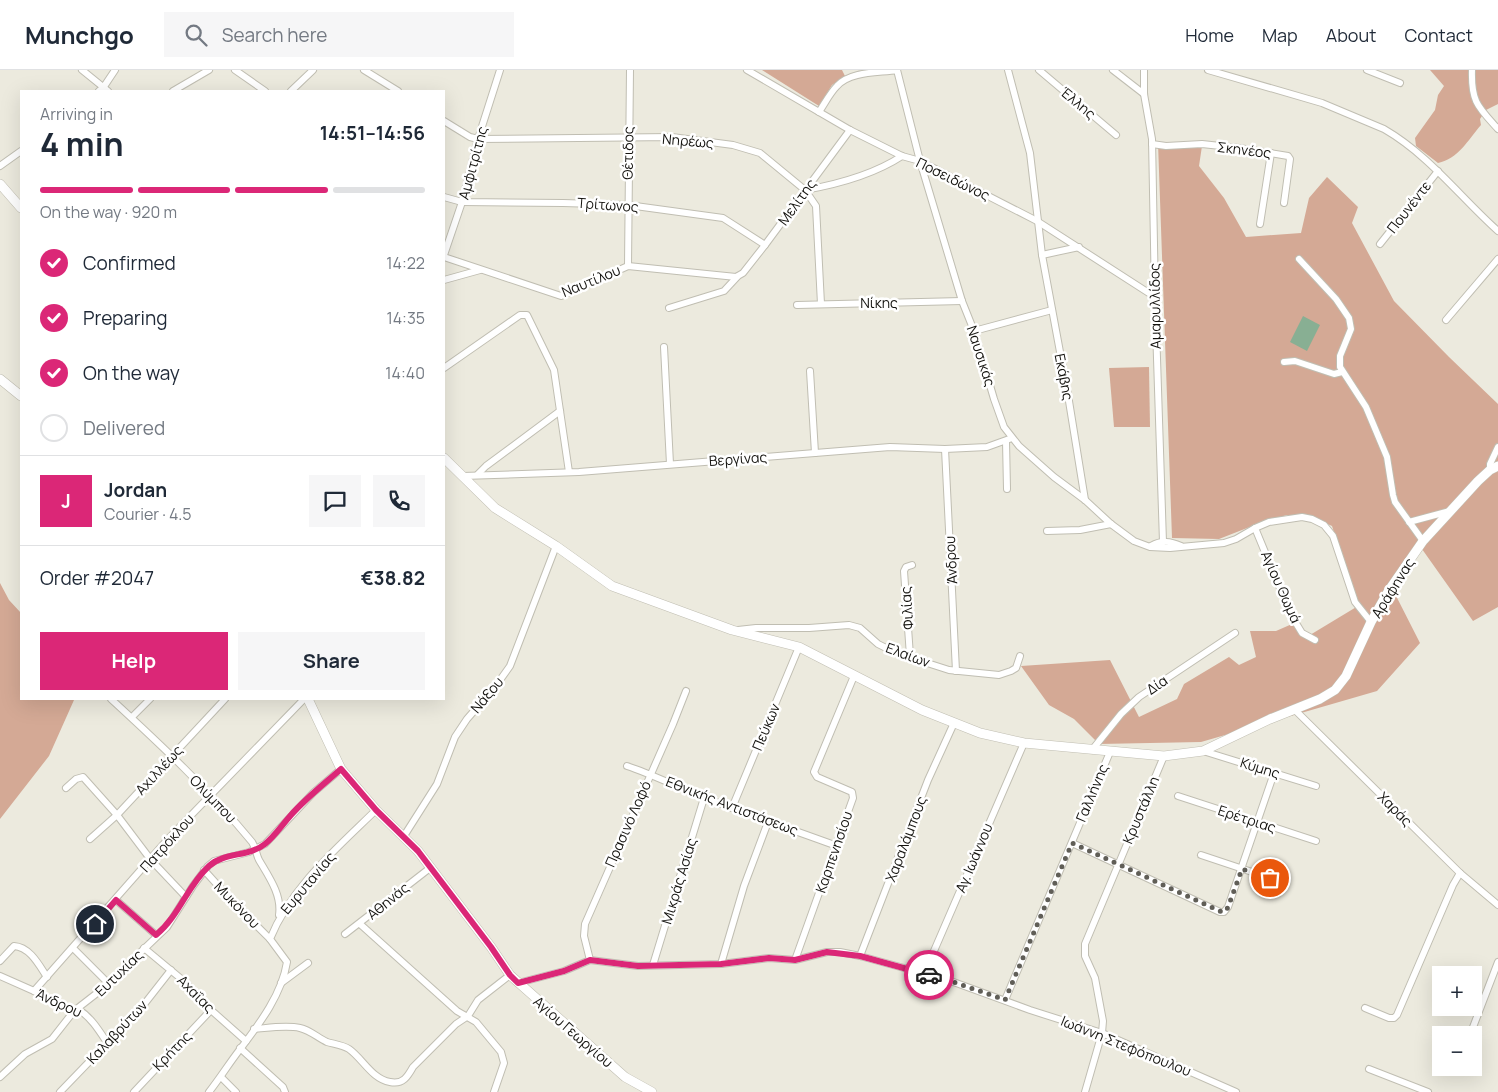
<!DOCTYPE html>
<meta charset="utf-8">
<style>
:root{--surface:#fff;--page:#f6f6f7;--text:#1f2937;--muted:#747a83;--line:#e0e1e3;--accent:#db2777}
body{margin:0;font-family:Manrope,sans-serif;background:var(--page);color:var(--text);height:100vh;display:flex;flex-direction:column;font-size:19px;white-space:nowrap}
*{box-sizing:border-box;margin:0}
p{font-size:16px;color:var(--muted)}
.icon{flex:none;width:28px;height:28px;fill:none;stroke:currentColor;stroke-width:2;stroke-linecap:round;stroke-linejoin:round}
.map{position:relative;flex:1;overflow:hidden}
.drawer{position:absolute;left:20px;top:20px;width:425px;height:610px;display:flex;flex-direction:column;background:var(--surface);border-radius:0px;box-shadow:0 5px 20px #0002}
.drawer>*{flex:none}
.tools{position:absolute;left:1432px;top:896px;display:grid;gap:10px}
.tools a{display:grid;place-items:center;width:50px;height:50px;border-radius:0px;background:var(--surface);box-shadow:0 5px 20px #0002;font-size:25px}
.pin{position:absolute;display:grid;place-items:center;width:42px;height:42px;color:#fff;margin:-21px;border:2px solid #fff;border-radius:50%;box-shadow:0 1px 5px #0007}
.courier{position:absolute;display:grid;place-items:center;width:50px;height:50px;margin:-25px;border:4px solid #db2777;border-radius:50%;background:#fff;color:#222;box-shadow:0 1px 6px #0007}
.overview em{font-style:normal;font-weight:700}
.overview div{display:flex;flex-direction:column-reverse}
.overview{display:flex;align-items:center;justify-content:space-between;height:85px;padding:0 20px}
h1{font-size:32px;font-weight:700;line-height:38px}
.bar{display:grid;grid-template-columns:repeat(4,1fr);gap:8px 5px;align-content:center;height:60px;padding:0 20px}
.bar i{height:6px;border-radius:4px;background:var(--line)}
.bar .selected{background:var(--accent)}
.bar p{grid-column:span 4}
.line{display:flex;align-items:center;gap:12px;padding:0 20px;border-top:1px solid var(--line)}
.line div{flex:1}
.round{display:grid;place-items:center;flex:none;width:52px;height:52px;border-radius:0px;background:var(--page)}
ol{padding:0 20px;list-style:none}
li{display:flex;align-items:center;gap:15px;height:55px}
li p{margin-inline-start:auto}
li .icon{padding:5px;border-radius:50%;background:var(--accent);color:#fff;stroke-width:4}
li:last-child{color:var(--muted)}
li i{width:28px;height:28px;border:2px solid var(--line);border-radius:50%}
.cta{display:flex;gap:10px;margin-top:auto;padding:10px 20px}
.cta a{flex:1;height:58px;border-radius:0px;background:var(--accent);color:#fff;font-size:20px;font-weight:700;line-height:58px;text-align:center}
.cta a+a{background:var(--page);color:var(--text)}
header{display:flex;align-items:center;gap:30px;box-sizing:border-box;height:70px;padding:0 25px;background:var(--surface);border-bottom:1px solid var(--line)}
header strong{font-size:24px}
nav{display:flex;gap:28px;margin-inline-start:auto;font-size:18px}
.search{width:350px;height:45px;background:var(--page);display:flex;align-items:center;gap:12px;box-sizing:border-box;padding:0 18px;border-radius:0px;color:var(--muted);font-size:19px}
.map>svg:first-child{display:block}
.forest{fill:#d4a995}
.water{fill:#88af93}
.lines{fill:none;stroke-linecap:round;stroke-linejoin:round}
.street-casing{stroke:#c0beb2;stroke-width:8}
.secondary-casing{stroke:#c0beb2;stroke-width:10}
.street{stroke:#fff;stroke-width:6}
.secondary{stroke:#fff;stroke-width:9}
.done{stroke:#605e57;stroke-width:5;stroke-dasharray:0 9}
.route{stroke:#db2777;stroke-width:6}
.labels{text-anchor:middle;stroke-width:5;stroke-linejoin:round;paint-order:stroke}
.street-label{font-size:14px;fill:#14130f;stroke:#fff}
</style>
<header>
<strong>Munchgo</strong>
<div class="search"><svg class="icon" aria-label="search" viewBox="0 0 24 24"><circle cx="10" cy="10" r="6"/><path d="M15 15l6 6"/></svg>Search here</div>
<nav><a>Home</a><a>Map</a><a>About</a><a>Contact</a></nav>
</header>
<div class="map">
<svg width="1498" height="1022" viewBox="0 0 1498 1022">
<rect width="100%" height="100%" fill="#eceade"/>
<!-- forest -->
<g class="forest">
<polygon points="762,0 842,0 845,6 832,15 819,36"/>
<path d="M1430,0H1498V34L1486,40L1480,49L1481,55C1468,70 1458,89 1438,93L1416,76L1415,68L1435,40L1438,25L1444,16Z"/>
<polygon points="1158,73 1202,76 1199,96 1224,128 1246,167 1301,163 1309,128 1327,107 1358,137 1352,153 1394,231 1449,287 1498,334 1498,537 1473,551 1417,472 1391,516 1420,573 1377,621 1201,672 1099,674 1074,649 1049,635 1021,596 1110,590 1139,647 1177,629 1184,614 1229,587 1239,595 1256,587 1250,561 1276,561 1292,554 1305,568 1358,536 1332,456 1308,445 1287,445 1265,451 1219,469 1172,468"/>
<polygon points="1149,297 1150,357 1114,357 1109,298"/>
<polygon points="0,513 9,530 21,543 21,629 74,629 74,630 49,686 0,749"/>
</g>
<!-- water -->
<polygon class="water" points="1303,246 1320,255 1307,281 1290,272"/>
<g class="lines">
<!-- street casing -->
<g class="street-casing">
<g id="street">
<polyline points="82,0 108,21"/>
<polyline points="235,0 265,21"/>
<polyline points="364,0 398,21"/>
<polyline points="747,0 850,60 902,86 920,91 1037,151 1155,227"/>
<polyline points="897,0 920,91 962,231 974,261 994,329 1004,357 1019,376 1054,407 1085,430 1111,454 1134,471 1150,477 1170,478 1224,473 1236,469 1255,458 1269,452 1302,447 1312,449 1324,455 1333,466 1355,532 1371,552"/>
<polyline points="1008,0 1030,83 1042,185 1068,325 1085,430"/>
<polyline points="1039,0 1116,65"/>
<polyline points="1113,0 1144,24"/>
<polyline points="1144,0 1144,24 1152,69 1155,227 1163,472"/>
<path d="M1208,0L1322,33L1384,59C1429,85 1460,127 1498,161"/>
<polyline points="1367,0 1400,13"/>
<path d="M1472,0C1471,32 1478,37 1498,59"/>
<polyline points="99,21 103,18 115,0"/>
<polyline points="173,21 209,0"/>
<polyline points="291,21 313,0"/>
<path d="M819,42C825,33 830,23 837,16C850,1 879,3 897,0"/>
<polyline points="444,51 470,67 478,69 672,67 733,75 760,83 805,120 816,136 821,234"/>
<polyline points="1152,74 1166,76 1202,74 1239,78 1288,86 1290,89 1284,133"/>
<polyline points="0,96 21,81"/>
<path d="M805,120C839,114 873,105 902,86"/>
<polyline points="444,127 462,132 563,133 628,135 723,148 765,175"/>
<polyline points="1260,154 1271,83"/>
<polyline points="1380,174 1438,101"/>
<polyline points="444,185 462,132 478,69 500,0"/>
<polyline points="1042,185 1079,177"/>
<polyline points="444,187 561,226 628,196 736,207 743,203 765,175 850,60"/>
<polyline points="1299,189 1336,229 1349,248 1351,259 1340,286 1340,297 1366,337 1387,387 1393,425 1395,432 1423,471"/>
<polyline points="628,196 630,0"/>
<polyline points="444,210 480,200"/>
<polyline points="797,235 962,231"/>
<polyline points="669,238 724,221 737,207"/>
<polyline points="1446,250 1498,189"/>
<polyline points="974,261 1052,240"/>
<polyline points="664,277 670,394"/>
<polyline points="1284,292 1295,291 1334,304 1342,302"/>
<polyline points="444,298 520,245 527,245 554,300 569,402"/>
<polyline points="810,301 815,383"/>
<polyline points="1006,371 1007,419"/>
<polyline points="945,379 956,601"/>
<polyline points="1490,400 1490,394 1498,377"/>
<polyline points="478,404 486,396 560,341"/>
<polyline points="463,406 579,402 890,377 945,379 987,377 1012,368"/>
<polyline points="1409,452 1450,441"/>
<polyline points="1255,458 1291,545 1302,563 1315,570"/>
<polyline points="1047,461 1080,460 1111,454"/>
<path d="M1151,476C1162,470 1170,471 1181,476"/>
<polyline points="738,560 756,558 809,558 849,555 860,558 878,574 896,583 949,600 999,605 1011,601 1016,598 1020,586"/>
<polyline points="910,586 904,501 906,497 912,495"/>
<path d="M111,629C160,674 210,721 252,772C256,778 256,784 259,790C269,807 282,825 279,845"/>
<polyline points="1294,639 1460,803 1498,835"/>
<polyline points="132,647 150,629"/>
<polyline points="1092,680 1121,644 1139,627 1235,563"/>
<polyline points="1203,681 1316,716"/>
<path d="M627,696C654,705 679,718 706,728C749,745 793,760 837,776"/>
<polyline points="66,718 76,709 83,707 117,745 151,790 186,827"/>
<polyline points="1178,726 1316,771"/>
<polyline points="732,738 799,577"/>
<polyline points="404,766 437,714 455,667 467,649 495,617 510,596 556,476"/>
<polyline points="90,769 117,745 225,629"/>
<polyline points="1072,773 1220,842 1224,842 1228,837 1274,703"/>
<polyline points="1201,785 1270,808"/>
<polyline points="204,800 232,831 270,869"/>
<polyline points="116,830 156,865"/>
<polyline points="360,854 457,941 476,952 501,982 504,993 494,1022"/>
<polyline points="345,864 430,798"/>
<polyline points="73,878 108,913"/>
<polyline points="144,878 185,912 211,940 246,971"/>
<polyline points="860,886 928,710 954,653"/>
<polyline points="590,890 584,866 585,854 673,654 686,621"/>
<polyline points="795,890 853,728 852,722 817,707 814,702 854,606"/>
<path d="M0,891L14,876C30,877 39,895 47,907"/>
<polyline points="721,894 744,816 768,752"/>
<polyline points="653,895 704,728"/>
<polyline points="924,904 1024,673"/>
<path d="M0,906L34,921L74,941L79,940C91,947 100,962 108,974"/>
<polyline points="281,913 308,893"/>
<polyline points="518,913 564,901 590,890 638,896 721,894 769,888 795,890 827,882 840,882 860,886 948,910 1030,940 1102,963 1236,1022"/>
<polyline points="34,921 168,769 304,629"/>
<polyline points="1005,930 1110,682"/>
<polyline points="1365,938 1389,948 1394,948 1397,945 1453,815 1460,803"/>
<path d="M254,959C268,958 286,955 300,958C310,960 318,968 327,972C334,974 343,975 349,979C363,989 372,1009 390,1012C403,1015 408,1006 413,997L456,954L468,946L478,930L510,905"/>
<polyline points="1470,965 1498,892"/>
<polyline points="240,978 283,1017 285,1022"/>
<polyline points="1369,999 1428,1022"/>
<polyline points="0,1007 25,984 52,969 74,941 101,920 167,857 193,816 208,796 214,791 249,782 265,774 313,723 341,699"/>
<polyline points="221,1007 236,1022"/>
<polyline points="60,1022 142,937 171,900"/>
<polyline points="134,1022 211,940"/>
<path d="M209,1022C220,1008 230,992 241,978C260,953 282,924 287,892L270,869C291,817 337,778 376,740"/>
<polyline points="1085,1022 1102,963 1103,951 1095,908 1085,886 1085,874 1164,686"/>
</g>
</g>
<!-- secondary casing -->
<g class="secondary-casing">
<g id="secondary">
<polyline points="0,114 21,138"/>
<polyline points="0,309 21,326"/>
<polyline points="444,388 495,438 556,476 612,516 732,560 799,577 922,640 980,663 1024,673 1164,686 1203,681 1270,649 1320,629 1335,620 1346,606 1371,552 1389,520 1423,471 1478,411 1490,400 1498,396"/>
<polyline points="308,629 341,699 376,740 418,781 491,877 510,905 625,1007 652,1022"/>
</g>
</g>
<!-- street -->
<use href="#street" class="street"/>
<!-- secondary -->
<use href="#secondary" class="secondary"/>
</g>
<g class="lines">
<!-- done -->
<polyline class="done" points="929,905 948,910 1005,930 1072,773 1222,842 1226,841 1228,837 1242,799 1270,808"/>
<!-- route -->
<path class="route" d="M95,854L116,830L156,865C180,845 187,816 209,796C224,782 249,787 265,774C275,766 282,755 291,745C306,728 324,714 341,699L376,740L418,781L491,877L510,905L518,913L564,901L590,890L638,896L721,894L769,888L795,890L827,882L860,886L929,905"/>
</g>
<g class="labels">
<!-- street labels -->
<g class="street-label">
<text transform="translate(1078 33) rotate(40)" y="5">Έλλης</text>
<text transform="translate(688 71) rotate(5)" y="5">Νηρέως</text>
<text transform="translate(1244 80) rotate(7)" y="5">Σκηνέος</text>
<text transform="translate(628 83) rotate(-89)" y="5">Θέτιδος</text>
<text transform="translate(473 93) rotate(-75)" y="5">Αμφιτρίτης</text>
<text transform="translate(953 109) rotate(26)" y="5">Ποσειδώνος</text>
<text transform="translate(797 132) rotate(-54)" y="5">Μελίτης</text>
<text transform="translate(608 135) rotate(4)" y="5">Τρίτωνος</text>
<text transform="translate(1409 137) rotate(-52)" y="5">Πουνέντε</text>
<text transform="translate(591 211) rotate(-22)" y="5">Ναυτίλου</text>
<text x="879" y="238">Νίκης</text>
<text transform="translate(1155 236) rotate(-91)" y="5">Αμαρυλλίδος</text>
<text transform="translate(981 286) rotate(72)" y="5">Ναυσικάς</text>
<text transform="translate(1064 307) rotate(79)" y="5">Εκάβης</text>
<text transform="translate(738 389) rotate(-4)" y="5">Βεργίνας</text>
<text transform="translate(951 490) rotate(-93)" y="5">Άνδρου</text>
<text transform="translate(1281 517) rotate(66)" y="5">Αγίου Θωμά</text>
<text transform="translate(1393 518) rotate(-58)" y="5">Αράφηνας</text>
<text transform="translate(907 538) rotate(-94)" y="5">Φιλίας</text>
<text transform="translate(908 585) rotate(20)" y="5">Ελαίων</text>
<text transform="translate(1157 615) rotate(-34)" y="5">Δία</text>
<text transform="translate(487 625) rotate(-50)" y="5">Νάξου</text>
<text transform="translate(766 657) rotate(-67)" y="5">Πεύκων</text>
<text transform="translate(1260 698) rotate(17)" y="5">Κύμης</text>
<text transform="translate(159 700) rotate(-47)" y="5">Αχιλλέως</text>
<text transform="translate(1092 723) rotate(-67)" y="5">Γαλλήνης</text>
<text transform="translate(213 729) rotate(46)" y="5">Ολύμπου</text>
<text transform="translate(732 736) rotate(21)" y="5">Εθνικής Αντιστάσεως</text>
<text transform="translate(1395 739) rotate(45)" y="5">Χαράς</text>
<text transform="translate(1141 740) rotate(-67)" y="5">Κρυστάλλη</text>
<text transform="translate(1247 749) rotate(18)" y="5">Ερέτριας</text>
<text transform="translate(628 754) rotate(-66)" y="5">Πρασινό Λοφό</text>
<text transform="translate(906 769) rotate(-69)" y="5">Χαραλάμπους</text>
<text transform="translate(167 773) rotate(-48)" y="5">Πατρόκλου</text>
<text transform="translate(834 782) rotate(-71)" y="5">Καρπενησίου</text>
<text transform="translate(974 788) rotate(-67)" y="5">Αγ. Ιωάννου</text>
<text transform="translate(679 811) rotate(-73)" y="5">Μικράς Ασίας</text>
<text transform="translate(308 813) rotate(-50)" y="5">Ευρυτανίας</text>
<text transform="translate(388 831) rotate(-39)" y="5">Αθηνάς</text>
<text transform="translate(237 835) rotate(46)" y="5">Μυκόνου</text>
<text transform="translate(119 903) rotate(-44)" y="5">Ευτυχίας</text>
<text transform="translate(196 924) rotate(45)" y="5">Αχαΐας</text>
<text transform="translate(59 933) rotate(25)" y="5">Άνδρου</text>
<text transform="translate(117 962) rotate(-47)" y="5">Καλαβρύτων</text>
<text transform="translate(573 962) rotate(41)" y="5">Αγίου Γεωργίου</text>
<text transform="translate(1126 976) rotate(22)" y="5">Ιωάννη Στεφόπουλου</text>
<text transform="translate(172 981) rotate(-46)" y="5">Κρήτης</text>
</g>
</g>
</svg>
<div class="tools">
<a>+</a>
<a>−</a>
</div>
<div class="pin" style="left:1270px;top:808px;background:#ea580c"><svg class="icon" aria-label="bag" viewBox="0 0 24 24"><path d="M5 8h14l-1 12H6zM9 8a3 3 0 0 1 6 0"/></svg></div>
<div class="pin" style="left:95px;top:854px;background:#1f2937"><svg class="icon" aria-label="home" viewBox="0 0 24 24"><path d="M3 11l9-7 9 7M6 9v11h12V9"/></svg></div>
<div class="courier" style="left:929px;top:905px"><svg class="icon" aria-label="car" viewBox="0 0 24 24"><path d="M5 17H2v-5l4-1 3-4h7l3 4 3 1v5h-3M9 17h6M6 11h13"/><circle cx="7" cy="17" r="2"/><circle cx="17" cy="17" r="2"/></svg></div>
<section class="drawer">
<div class="overview"><div><h1>4 min</h1><p>Arriving in</p></div><em>14:51–14:56</em></div>
<div class="bar"><i class="selected"></i><i class="selected"></i><i class="selected"></i><i></i><p>On the way · 920 m</p></div>
<ol>
<li><svg class="icon" aria-label="check" viewBox="0 0 24 24"><path d="M5 12l5 5 9-10"/></svg>Confirmed<p>14:22</p></li>
<li><svg class="icon" aria-label="check" viewBox="0 0 24 24"><path d="M5 12l5 5 9-10"/></svg>Preparing<p>14:35</p></li>
<li><svg class="icon" aria-label="check" viewBox="0 0 24 24"><path d="M5 12l5 5 9-10"/></svg>On the way<p>14:40</p></li>
<li><i></i>Delivered</li>
</ol>
<div class="line" style="height:90px"><b class="round" style="background:var(--accent);color:#fff">J</b><div><b>Jordan</b><p>Courier · 4.5</p></div><a class="round"><svg class="icon" aria-label="chat" viewBox="0 0 24 24"><path d="M4 5h16v11H9l-5 4z"/></svg></a><a class="round"><svg class="icon" aria-label="phone" viewBox="0 0 24 24"><path d="M5 4h4l2 5-3 2q2 4 5 5l2-3 5 2v4C11 20 4 13 5 4z"/></svg></a></div>
<div class="line" style="height:65px"><div>Order #2047</div><b>€38.82</b></div>
<div class="cta"><a>Help</a><a>Share</a></div>
</section>
</div>
